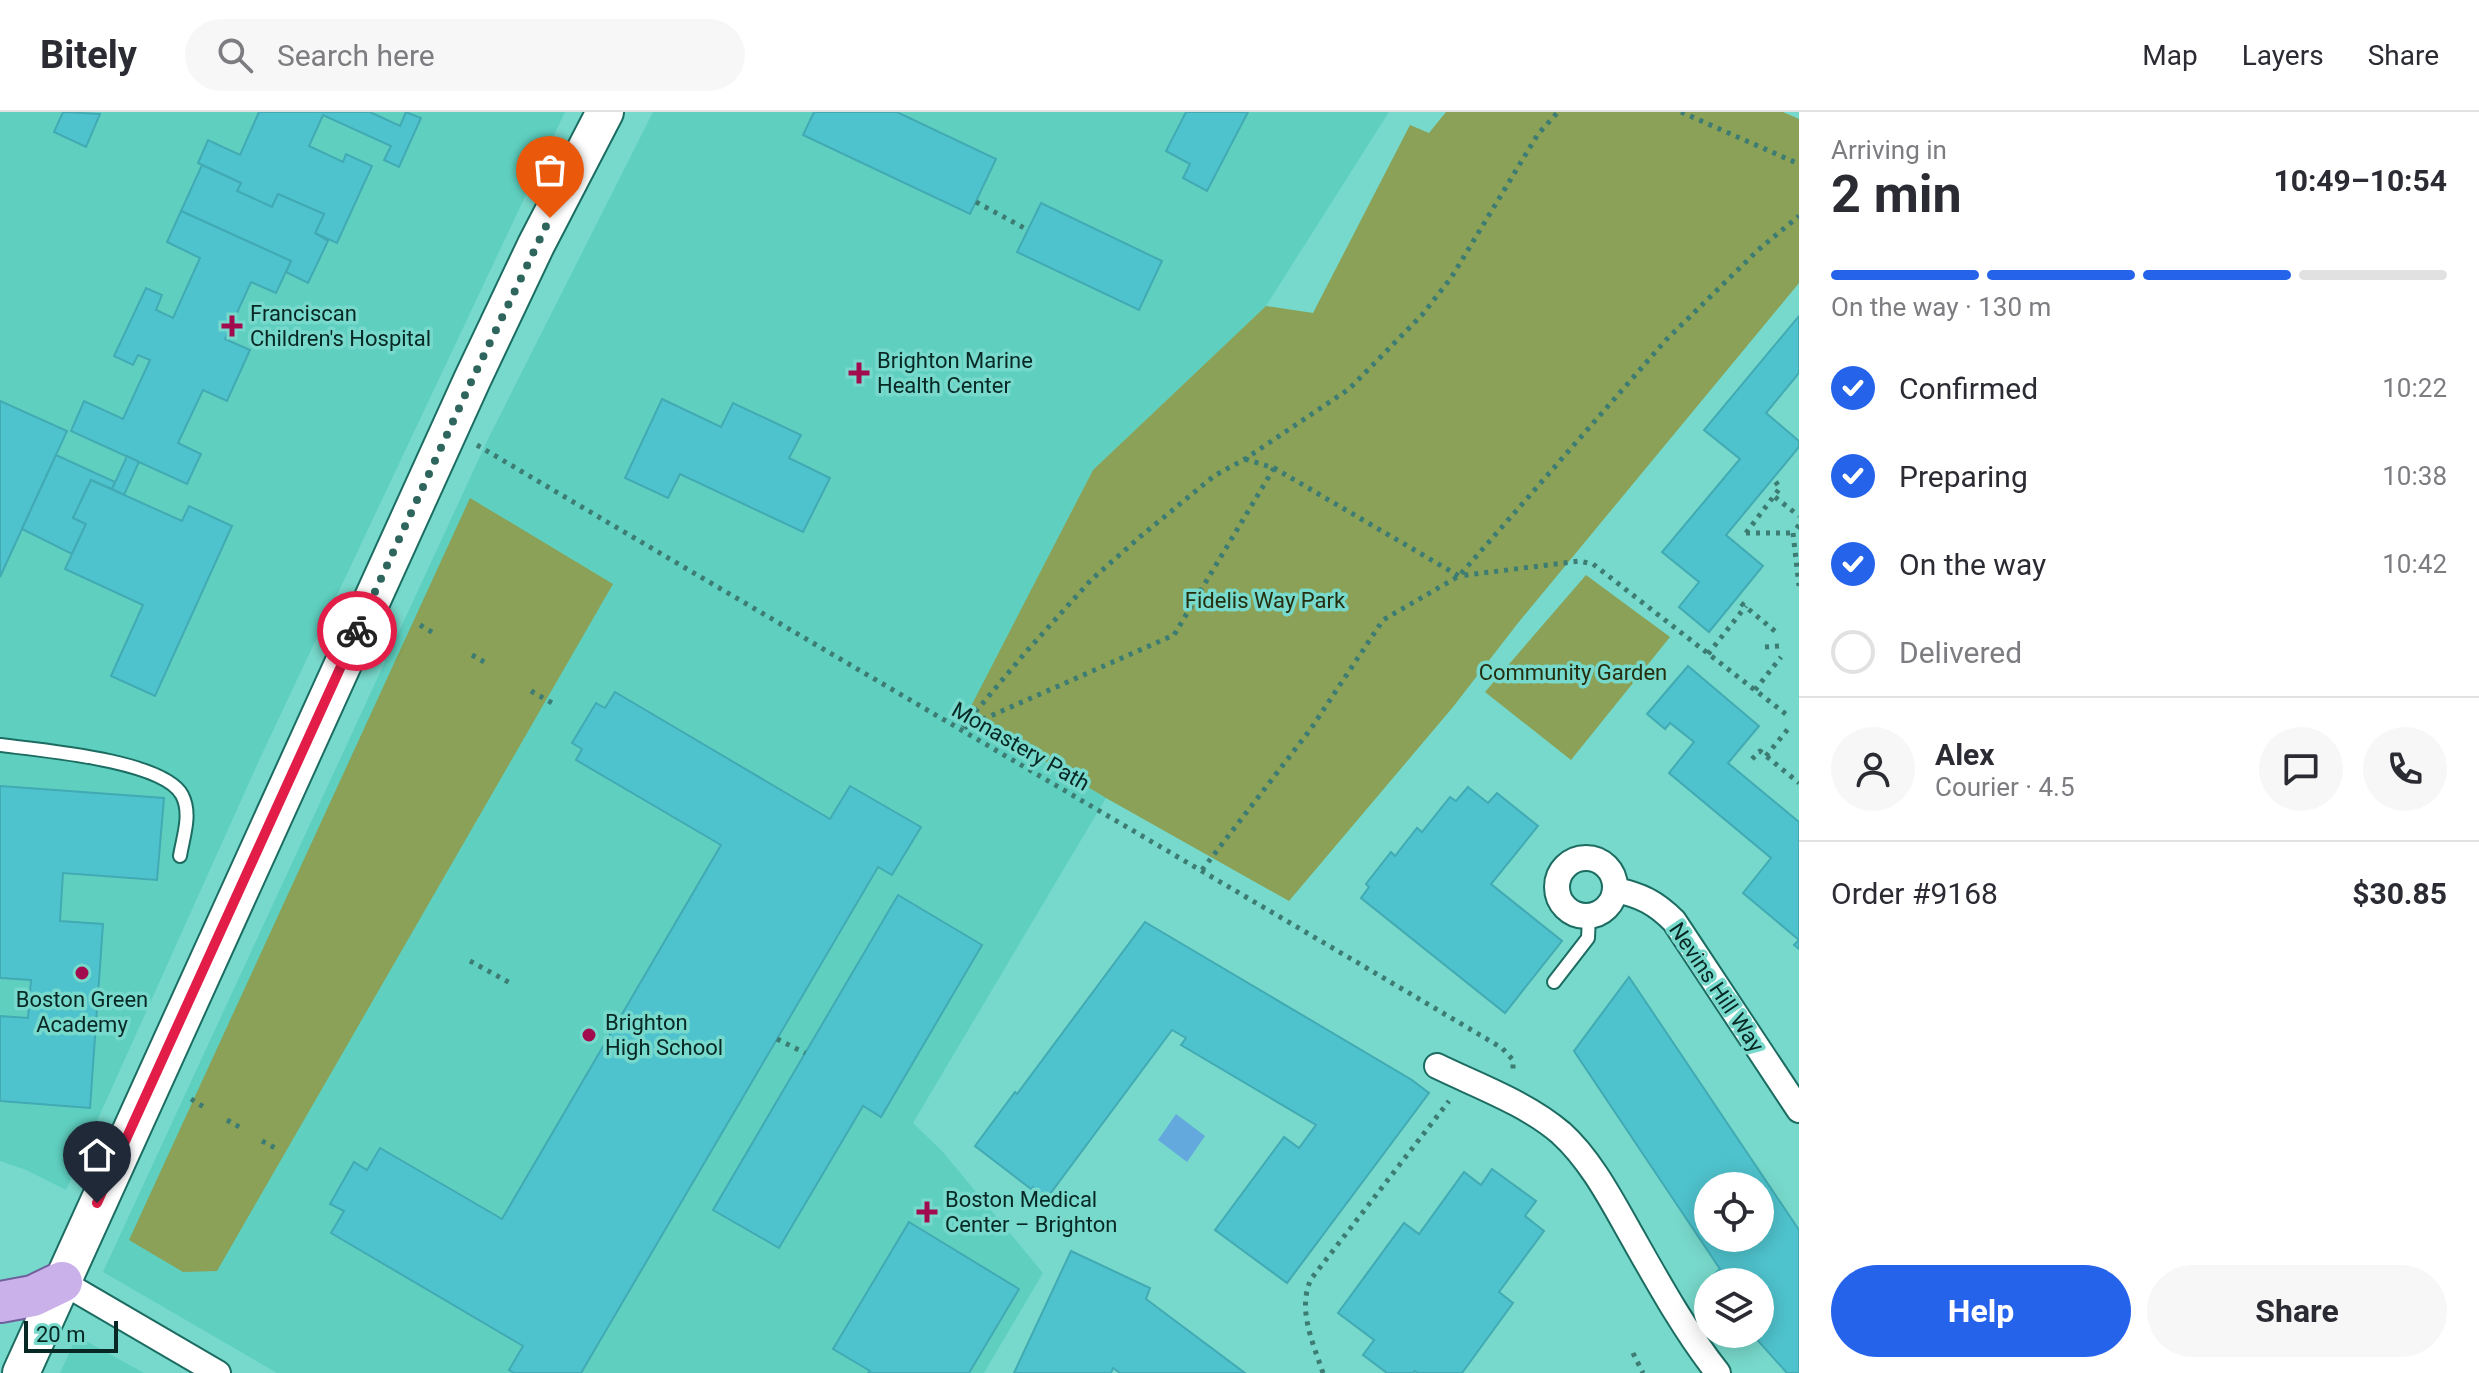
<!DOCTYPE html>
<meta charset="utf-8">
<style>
:root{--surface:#fff;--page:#f7f7f7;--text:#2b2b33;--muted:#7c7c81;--line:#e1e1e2;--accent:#2563eb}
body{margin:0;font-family:Roboto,sans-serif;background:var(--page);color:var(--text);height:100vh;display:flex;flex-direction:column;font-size:30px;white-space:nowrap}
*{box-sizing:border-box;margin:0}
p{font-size:26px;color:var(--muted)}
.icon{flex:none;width:44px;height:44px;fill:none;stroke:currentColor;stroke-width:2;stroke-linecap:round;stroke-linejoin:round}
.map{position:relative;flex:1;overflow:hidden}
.sheet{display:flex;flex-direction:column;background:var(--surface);width:680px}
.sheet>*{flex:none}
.buttons{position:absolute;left:1694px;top:1060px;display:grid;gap:16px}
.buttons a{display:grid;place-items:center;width:80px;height:80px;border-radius:50%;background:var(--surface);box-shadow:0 4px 20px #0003;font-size:40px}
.scale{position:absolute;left:24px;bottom:20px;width:94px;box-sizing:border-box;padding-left:8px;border:4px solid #072824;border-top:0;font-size:22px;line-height:28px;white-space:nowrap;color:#072824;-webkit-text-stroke:6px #77d9cb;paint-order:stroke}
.pin{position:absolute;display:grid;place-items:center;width:68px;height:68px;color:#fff;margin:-82px -34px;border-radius:50% 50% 50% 0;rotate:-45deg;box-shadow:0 0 8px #0007}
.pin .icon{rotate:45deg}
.courier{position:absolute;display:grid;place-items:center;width:80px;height:80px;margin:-40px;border:6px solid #e11d48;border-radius:50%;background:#fff;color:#222;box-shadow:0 2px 10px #0007}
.summary em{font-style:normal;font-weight:700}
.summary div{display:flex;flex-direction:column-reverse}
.summary{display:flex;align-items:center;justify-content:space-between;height:136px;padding:0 32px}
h1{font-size:52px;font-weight:700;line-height:60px}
.bar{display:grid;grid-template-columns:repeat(4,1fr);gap:12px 8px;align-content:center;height:96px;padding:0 32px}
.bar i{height:10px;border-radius:6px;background:var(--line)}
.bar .selected{background:var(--accent)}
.bar p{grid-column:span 4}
.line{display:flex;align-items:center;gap:20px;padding:0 32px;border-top:2px solid var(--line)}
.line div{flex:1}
.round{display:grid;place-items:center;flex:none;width:84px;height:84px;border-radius:42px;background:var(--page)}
ol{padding:0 32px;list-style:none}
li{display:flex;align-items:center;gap:24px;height:88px}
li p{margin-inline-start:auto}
li .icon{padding:8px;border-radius:50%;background:var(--accent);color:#fff;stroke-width:4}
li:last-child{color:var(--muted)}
li i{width:44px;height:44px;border:4px solid var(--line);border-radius:50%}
.cta{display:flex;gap:16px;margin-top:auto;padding:16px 32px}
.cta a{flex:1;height:92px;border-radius:48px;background:var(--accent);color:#fff;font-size:32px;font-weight:700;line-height:92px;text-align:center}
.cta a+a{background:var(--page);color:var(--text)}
header{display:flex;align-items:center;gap:48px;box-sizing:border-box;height:112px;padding:0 40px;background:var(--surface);border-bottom:2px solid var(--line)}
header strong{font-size:38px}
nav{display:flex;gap:44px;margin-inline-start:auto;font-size:28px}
.search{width:560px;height:72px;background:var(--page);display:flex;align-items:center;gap:20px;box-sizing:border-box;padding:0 28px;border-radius:44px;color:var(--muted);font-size:30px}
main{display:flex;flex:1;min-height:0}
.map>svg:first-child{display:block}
.built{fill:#5fd0c0}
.green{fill:#8aa157}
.water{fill:#64a9dd}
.building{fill:#4fc3cd;stroke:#41aab3;stroke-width:2;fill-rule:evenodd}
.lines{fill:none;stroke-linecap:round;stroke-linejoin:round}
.lane-casing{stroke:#1c6c62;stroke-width:16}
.street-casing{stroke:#1c6c62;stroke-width:28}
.secondary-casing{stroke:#1c6c62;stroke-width:40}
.primary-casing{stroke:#6f5f9b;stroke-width:44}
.path{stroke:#3c7c73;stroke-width:5;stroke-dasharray:4 6;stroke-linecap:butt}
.lane{stroke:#fff;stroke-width:12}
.street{stroke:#fff;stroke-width:24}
.secondary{stroke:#fff;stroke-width:36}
.primary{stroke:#cab1e9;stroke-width:40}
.done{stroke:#2e665e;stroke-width:8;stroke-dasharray:0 14.4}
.route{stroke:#e11d48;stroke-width:10}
.poi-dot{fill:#a20c4f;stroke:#77d9cb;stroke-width:3}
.labels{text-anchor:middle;stroke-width:7;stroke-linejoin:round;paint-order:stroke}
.poi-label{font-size:22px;fill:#072824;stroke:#77d9cb;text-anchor:start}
.park-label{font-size:22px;fill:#252e0e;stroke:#77d9cb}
.street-label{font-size:22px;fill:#072824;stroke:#77d9cb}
</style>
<header>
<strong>Bitely</strong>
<div class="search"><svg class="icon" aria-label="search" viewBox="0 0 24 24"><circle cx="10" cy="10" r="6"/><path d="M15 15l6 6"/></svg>Search here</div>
<nav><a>Map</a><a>Layers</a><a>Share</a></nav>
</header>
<main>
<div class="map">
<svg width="1799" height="1261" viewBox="0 0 1799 1261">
<rect width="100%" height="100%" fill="#77d9cb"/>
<!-- built -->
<g class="built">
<polygon points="0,0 565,0 262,642 66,1078 26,1058 0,1049"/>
<polygon points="653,0 1389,0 1266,194 1093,358 968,602 1106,686 913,1011 943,1040 1043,1161 984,1261 277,1261 103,1160 488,327"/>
<polygon points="77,1224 144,1261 60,1261"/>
</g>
<!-- green -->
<g class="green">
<polygon points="1446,0 1783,0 1799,7 1799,171 1518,511 1453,595 1289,789 1106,686 967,602 1093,358 1266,194 1313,201 1410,13 1429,21"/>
<polygon points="470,386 613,472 217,1159 183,1160 129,1128"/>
<polygon points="1586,463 1670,525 1571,648 1485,580"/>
</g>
<!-- water -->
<polygon class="water" points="1176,1002 1205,1024 1187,1050 1158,1028"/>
<!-- building -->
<g class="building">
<polygon points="63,0 100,2 86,35 54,20"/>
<polygon points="259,0 370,0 400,14 406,0 421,6 399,55 384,48 391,34 323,3 309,34 343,50 346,42 372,54 337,131 315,121 324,102 278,82 272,95 237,79 241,71 198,51 208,28 240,43"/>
<polygon points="814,0 897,0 996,47 970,102 803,23"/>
<polygon points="1186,0 1248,0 1207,79 1183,66 1190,52 1166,39"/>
<polygon points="202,53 241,71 237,79 272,95 278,82 324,102 315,121 328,129 308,171 286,160 291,149 181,99"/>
<polygon points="1041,91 1162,149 1139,198 1017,140"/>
<polygon points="181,99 291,149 276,181 251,170 225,227 250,238 227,289 203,278 178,331 201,342 187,372 71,319 84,289 123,307 150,248 138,243 133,253 114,244 146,176 162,183 156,198 173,206 200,146 167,130"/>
<polygon points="1799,204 1799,261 1766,301 1799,329 1799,335 1726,423 1763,454 1709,520 1679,495 1699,470 1662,440 1740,347 1704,318"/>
<polygon points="662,287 721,315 733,291 801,323 789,346 830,366 803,420 680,362 668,386 625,366"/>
<polygon points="0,289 67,319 0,465"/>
<polygon points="56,343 115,370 112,377 91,368 73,406 86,412 72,442 22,417"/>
<polygon points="127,344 139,350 124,383 112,377"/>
<polygon points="91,368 182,409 189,394 232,414 155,584 111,564 143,493 65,457 86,412 73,406"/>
<polygon points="1688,554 1759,614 1728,651 1799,710 1799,837 1794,833 1799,828 1743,781 1771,746 1669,661 1694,630 1670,611 1665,617 1647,602"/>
<polygon points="615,580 830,707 850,674 921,715 892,763 878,755 581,1261 514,1261 509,1258 523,1234 331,1121 344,1099 330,1092 354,1050 367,1058 380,1036 502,1107 721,733 576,648 582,637 572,631 596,591 605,596"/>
<polygon points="0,674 164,686 157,768 63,761 60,809 103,812 90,996 0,989 0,904 28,906 31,868 0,866"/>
<polygon points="1468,675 1488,691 1497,681 1538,714 1491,772 1562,829 1505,901 1361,786 1369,775 1366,772 1391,740 1395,744 1417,716 1422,720 1450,685 1456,689"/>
<polygon points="898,783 982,833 881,1005 863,994 779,1136 713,1098"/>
<polygon points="1145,810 1412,968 1429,981 1287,1171 1215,1118 1284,1025 1299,1036 1316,1013 1181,933 1186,926 1172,918 1047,1086 1033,1075 1031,1077 975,1034 1015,980 1017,982"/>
<path d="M1629,865L1799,1118V1261H1787L1752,1222H1760V1170L1708,1172L1706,1170L1720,1157L1574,939ZM1708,1074H1760V1126H1708Z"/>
<polygon points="1492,1057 1536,1089 1525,1104 1544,1119 1499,1180 1513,1191 1462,1261 1418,1261 1415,1259 1413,1261 1387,1261 1363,1243 1374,1228 1338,1201 1404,1111 1419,1122 1464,1060 1481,1073"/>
<polygon points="909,1110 1019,1177 969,1261 868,1261 870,1259 833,1237"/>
<polygon points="1071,1139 1150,1176 1146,1187 1245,1261 1120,1261 1113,1256 1111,1261 1014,1261"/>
</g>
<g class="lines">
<!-- lane casing -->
<g class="lane-casing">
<g id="lane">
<path d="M0,633C39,638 163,648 182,683C192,702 183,725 180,744"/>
<polyline points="1554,870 1588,826 1589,804"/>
</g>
</g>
<!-- street casing -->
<g class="street-casing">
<g id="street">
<circle cx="1586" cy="775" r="29"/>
<path d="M1615,778C1641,783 1656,791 1674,809L1799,998"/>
<path d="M1437,954C1478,974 1526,991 1561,1021C1592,1049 1613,1091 1633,1126C1659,1172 1685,1219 1718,1261"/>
<polyline points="62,1170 218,1261"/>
</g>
</g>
<!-- secondary casing -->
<g class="secondary-casing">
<polyline id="secondary" points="21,1261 472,268 536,133 605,0"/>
</g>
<!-- primary casing -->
<g class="primary-casing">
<polyline id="primary" points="0,1190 33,1184 62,1170"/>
</g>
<!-- path -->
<g class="path">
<polyline points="1681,0 1799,52"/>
<polyline points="976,90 1028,118"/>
<path d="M477,333C818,535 1161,734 1502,936L1513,948V960"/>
<polyline points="1245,347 1274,356 1459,464 1579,449 1593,452 1787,603"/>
<polyline points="1274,356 1174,523 961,617 1025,541 1091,468 1141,424 1214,364 1245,347 1349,277 1422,203 1451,166 1538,22 1558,0"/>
<polyline points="1775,385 1799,404"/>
<polyline points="1799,413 1793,421 1799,474"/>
<polyline points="1746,421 1780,376 1775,369"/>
<polyline points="1746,421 1793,421"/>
<polyline points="1741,491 1776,520"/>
<polyline points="420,513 435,522"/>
<polyline points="1765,535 1780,534"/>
<polyline points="1708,542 1746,494"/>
<polyline points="472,543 486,551"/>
<polyline points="1755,578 1781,545"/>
<polyline points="531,579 552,591"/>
<polyline points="1766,644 1788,617"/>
<polyline points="1752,647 1760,639 1799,671"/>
<polyline points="1202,758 1310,618 1383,508 1459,464 1666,228 1758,138 1799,104"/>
<polyline points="470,849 512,872"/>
<polyline points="777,927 805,941"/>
<polyline points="191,987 207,997"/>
<polyline points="227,1008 243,1017"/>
<polyline points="262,1029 279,1038"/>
<polyline points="1633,1241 1643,1261"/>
<path d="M1323,1261C1313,1231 1297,1197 1311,1167L1449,989"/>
</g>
<!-- lane -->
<use href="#lane" class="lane"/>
<!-- street -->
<use href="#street" class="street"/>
<!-- secondary -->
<use href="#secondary" class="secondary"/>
<!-- primary -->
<use href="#primary" class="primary"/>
</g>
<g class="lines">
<!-- done -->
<polyline class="done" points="357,519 472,268 550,106"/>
<!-- route -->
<polyline class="route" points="97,1091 357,519"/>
</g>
<!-- markers -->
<g class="poi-dot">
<path d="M228 202h8v8h8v8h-8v8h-8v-8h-8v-8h8z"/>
<path d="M855 249h8v8h8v8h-8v8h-8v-8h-8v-8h8z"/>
<circle cx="82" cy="861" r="8"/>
<circle cx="589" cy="923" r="8"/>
<path d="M923 1088h8v8h8v8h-8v8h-8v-8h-8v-8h8z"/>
</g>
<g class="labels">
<!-- poi labels -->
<g class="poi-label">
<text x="250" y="209">Franciscan<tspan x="250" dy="25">Children's Hospital</tspan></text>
<text x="877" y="256">Brighton Marine<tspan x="877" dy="25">Health Center</tspan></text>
<text x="82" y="895" text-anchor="middle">Boston Green<tspan x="82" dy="25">Academy</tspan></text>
<text x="605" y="918">Brighton<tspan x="605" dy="25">High School</tspan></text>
<text x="945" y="1095">Boston Medical<tspan x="945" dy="25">Center – Brighton</tspan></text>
</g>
<!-- park labels -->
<g class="park-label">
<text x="1265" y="496">Fidelis Way Park</text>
<text x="1573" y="568">Community Garden</text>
</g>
<!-- street labels -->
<g class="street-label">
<text transform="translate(1021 634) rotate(30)" y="8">Monastery Path</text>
<text transform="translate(1717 875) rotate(56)" y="8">Nevins Hill Way</text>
</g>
</g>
</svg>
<div class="buttons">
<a><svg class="icon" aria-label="locate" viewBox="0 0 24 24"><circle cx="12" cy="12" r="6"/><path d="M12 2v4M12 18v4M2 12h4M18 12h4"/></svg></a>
<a><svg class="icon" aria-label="layers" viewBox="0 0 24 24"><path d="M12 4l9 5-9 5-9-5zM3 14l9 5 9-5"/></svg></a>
</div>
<div class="scale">20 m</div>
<div class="pin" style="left:550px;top:106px;background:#ea580c"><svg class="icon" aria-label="bag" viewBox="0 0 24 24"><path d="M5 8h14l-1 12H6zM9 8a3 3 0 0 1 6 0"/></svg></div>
<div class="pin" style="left:97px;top:1091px;background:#1f2937"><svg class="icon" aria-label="home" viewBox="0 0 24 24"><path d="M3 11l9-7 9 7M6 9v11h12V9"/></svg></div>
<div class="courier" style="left:357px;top:519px"><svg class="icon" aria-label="bike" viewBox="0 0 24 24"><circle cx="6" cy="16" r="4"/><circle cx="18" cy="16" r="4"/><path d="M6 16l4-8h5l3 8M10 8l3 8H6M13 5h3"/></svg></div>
</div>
<section class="sheet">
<div class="summary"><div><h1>2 min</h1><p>Arriving in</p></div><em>10:49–10:54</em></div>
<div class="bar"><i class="selected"></i><i class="selected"></i><i class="selected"></i><i></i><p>On the way · 130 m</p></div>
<ol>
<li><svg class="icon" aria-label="check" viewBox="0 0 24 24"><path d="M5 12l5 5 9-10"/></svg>Confirmed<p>10:22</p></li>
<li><svg class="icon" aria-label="check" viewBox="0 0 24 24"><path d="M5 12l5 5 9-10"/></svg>Preparing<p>10:38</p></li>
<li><svg class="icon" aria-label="check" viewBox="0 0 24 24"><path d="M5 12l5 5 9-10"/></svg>On the way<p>10:42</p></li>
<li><i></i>Delivered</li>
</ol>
<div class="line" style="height:144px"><a class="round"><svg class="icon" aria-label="person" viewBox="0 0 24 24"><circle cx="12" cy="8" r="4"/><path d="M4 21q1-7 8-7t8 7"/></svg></a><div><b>Alex</b><p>Courier · 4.5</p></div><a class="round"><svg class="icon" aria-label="chat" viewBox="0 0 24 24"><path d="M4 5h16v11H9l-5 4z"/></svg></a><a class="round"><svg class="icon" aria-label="phone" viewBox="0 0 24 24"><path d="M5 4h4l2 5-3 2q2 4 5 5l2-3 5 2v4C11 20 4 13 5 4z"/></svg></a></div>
<div class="line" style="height:104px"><div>Order #9168</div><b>$30.85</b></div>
<div class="cta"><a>Help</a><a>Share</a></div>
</section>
</main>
